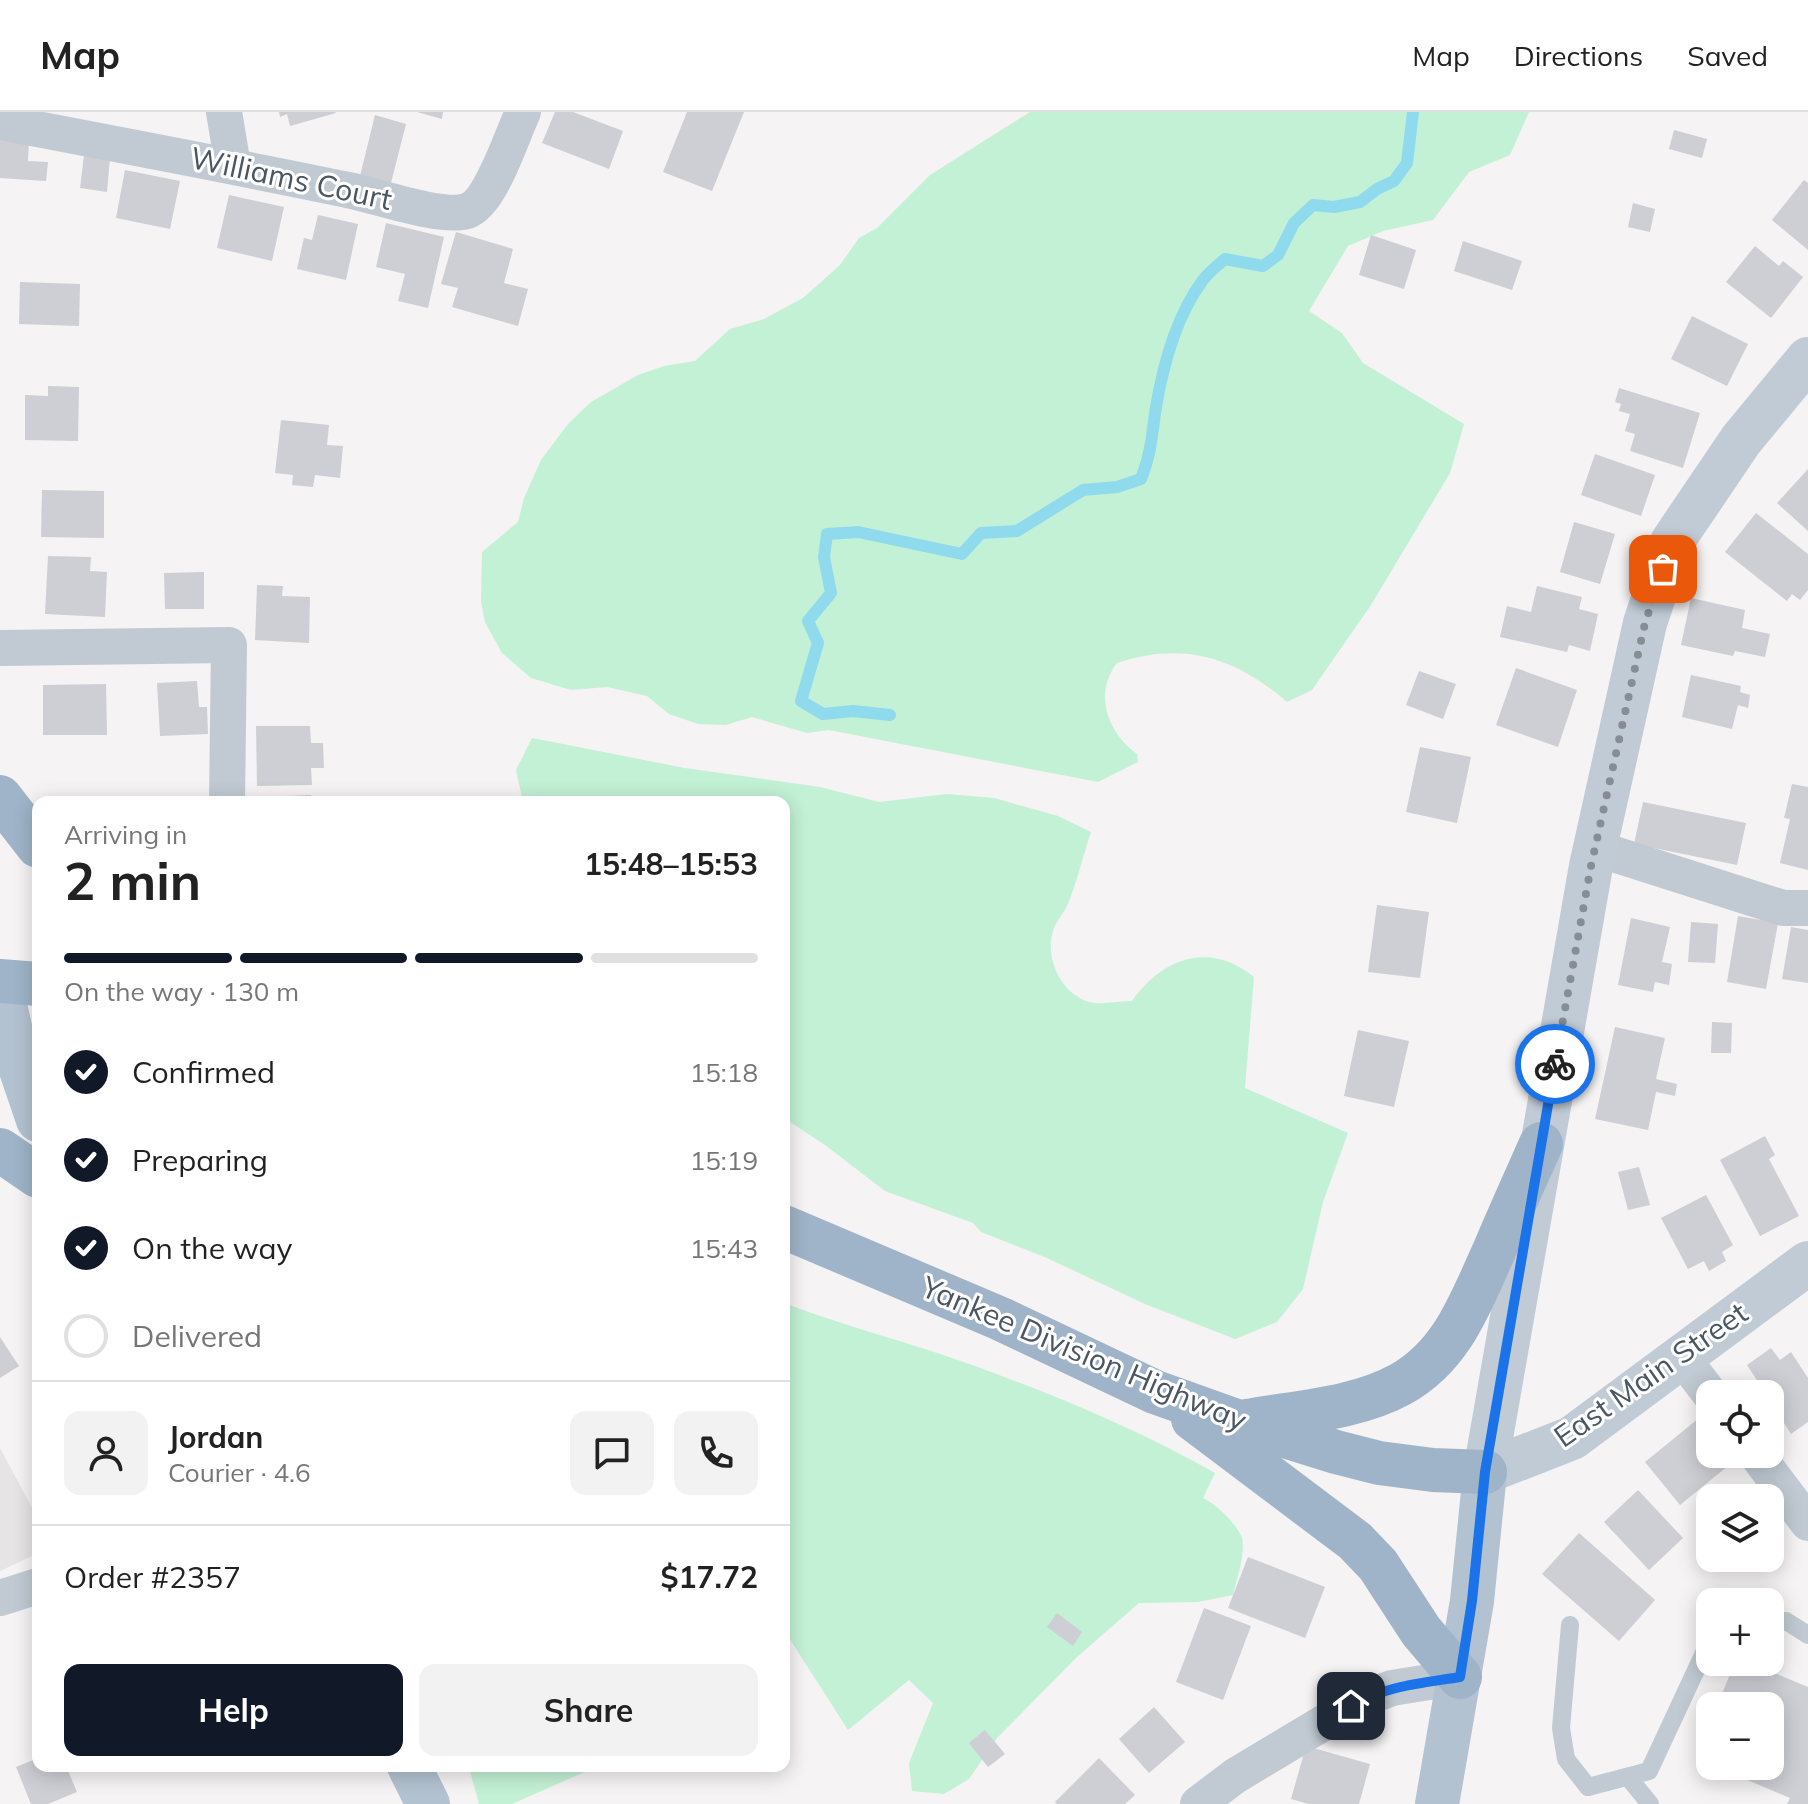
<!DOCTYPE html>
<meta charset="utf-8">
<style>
:root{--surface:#fff;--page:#f2f2f2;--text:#222;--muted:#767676;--line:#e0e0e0;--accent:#111827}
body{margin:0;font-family:Mulish,sans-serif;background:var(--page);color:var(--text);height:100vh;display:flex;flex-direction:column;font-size:30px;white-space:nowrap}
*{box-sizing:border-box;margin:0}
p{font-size:26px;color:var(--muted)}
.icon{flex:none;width:44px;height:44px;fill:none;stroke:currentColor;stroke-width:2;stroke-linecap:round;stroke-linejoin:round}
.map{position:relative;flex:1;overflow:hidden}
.sheet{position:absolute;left:32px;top:684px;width:758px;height:976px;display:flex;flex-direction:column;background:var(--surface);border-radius:16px;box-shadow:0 4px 20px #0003}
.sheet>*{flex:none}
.controls{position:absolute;left:1696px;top:1268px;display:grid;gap:16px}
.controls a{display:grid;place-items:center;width:88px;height:88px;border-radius:16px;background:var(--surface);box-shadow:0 4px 20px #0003;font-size:40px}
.pin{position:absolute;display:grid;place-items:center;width:68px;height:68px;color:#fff;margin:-34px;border-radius:16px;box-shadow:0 4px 12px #0006}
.courier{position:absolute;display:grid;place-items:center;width:80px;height:80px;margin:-40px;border:6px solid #1a73e8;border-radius:50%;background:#fff;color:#222;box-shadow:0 2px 10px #0007}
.overview em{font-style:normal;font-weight:700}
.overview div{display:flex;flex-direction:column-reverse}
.overview{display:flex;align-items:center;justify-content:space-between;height:136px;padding:0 32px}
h1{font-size:52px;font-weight:700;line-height:60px}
.bar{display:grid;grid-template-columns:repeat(4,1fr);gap:12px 8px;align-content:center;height:96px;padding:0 32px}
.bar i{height:10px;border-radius:6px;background:var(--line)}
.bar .current{background:var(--accent)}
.bar p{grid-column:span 4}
.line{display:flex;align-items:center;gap:20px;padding:0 32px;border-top:2px solid var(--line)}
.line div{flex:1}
.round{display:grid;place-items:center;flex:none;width:84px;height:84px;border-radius:16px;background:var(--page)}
ol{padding:0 32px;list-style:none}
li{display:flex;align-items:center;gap:24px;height:88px}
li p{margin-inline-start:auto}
li .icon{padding:8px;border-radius:50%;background:var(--accent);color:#fff;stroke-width:4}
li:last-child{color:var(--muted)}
li i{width:44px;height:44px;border:4px solid var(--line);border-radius:50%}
.primary-button{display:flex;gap:16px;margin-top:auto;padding:16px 32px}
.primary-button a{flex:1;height:92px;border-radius:16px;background:var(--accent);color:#fff;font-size:32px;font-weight:700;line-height:92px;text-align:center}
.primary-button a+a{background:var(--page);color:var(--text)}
header{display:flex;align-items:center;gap:48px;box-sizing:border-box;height:112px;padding:0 40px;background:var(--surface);border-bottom:2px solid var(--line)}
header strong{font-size:38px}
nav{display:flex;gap:44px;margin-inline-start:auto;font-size:28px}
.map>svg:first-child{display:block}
.education{fill:#e6e4e5}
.green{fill:#c3f1d5}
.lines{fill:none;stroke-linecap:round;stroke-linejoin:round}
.stream{stroke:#90daee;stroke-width:12}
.building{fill:#cdcfd5}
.service{stroke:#c1cad2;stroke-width:18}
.minor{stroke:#c1cad2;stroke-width:36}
.secondary{stroke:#c1cbd6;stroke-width:44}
.primary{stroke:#b3c2d1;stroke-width:44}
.trunk{stroke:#9fb4c9;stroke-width:44}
.done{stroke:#868d94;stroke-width:8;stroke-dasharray:0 14.4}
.route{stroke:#1a73e8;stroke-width:10}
.labels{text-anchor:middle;stroke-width:6;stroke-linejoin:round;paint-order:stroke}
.street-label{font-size:30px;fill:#4a5661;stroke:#fff}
</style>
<header>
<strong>Map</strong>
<nav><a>Map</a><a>Directions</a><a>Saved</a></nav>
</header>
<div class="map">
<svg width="1808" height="1692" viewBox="0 0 1808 1692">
<rect width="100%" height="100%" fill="#f5f3f3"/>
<!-- education -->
<polygon class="education" points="0,1336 38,1407 38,1441 0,1459"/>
<!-- green -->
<g class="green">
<path d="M1030,0H1529L1510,43L1469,60L1433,108L1383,119L1348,134L1309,199L1342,221L1363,251L1464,312L1450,361L1371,493L1312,578L1287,590C1235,545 1183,529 1117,551C1093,582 1108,621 1137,642L1138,650L1098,670L829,618L807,621L752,605L726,613L698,612L669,602L647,584L607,575L571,578L531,566L502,541L485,510L481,490L482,440L518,410L524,386L541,348L568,312L591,290L638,263L664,254L695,249L730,217L764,207L803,186L840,153L859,126L877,116L930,63Z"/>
<path d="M532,626L685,656L820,675L879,690L947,682L994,686L1058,704L1091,720C1083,744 1077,769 1068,792C1064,801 1056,809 1053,819C1044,847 1063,887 1095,891C1107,892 1121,889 1132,889C1163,845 1210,829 1254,865L1245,976L1348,1021L1323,1090L1303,1177L1277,1210L1235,1227L1145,1192L1047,1146L981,1120L973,1111L885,1079L825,1033L784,1006V690H523L516,658Z"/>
<path d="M784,1191C847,1215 912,1231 975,1254C1057,1284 1139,1318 1215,1361L1203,1386C1216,1392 1237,1412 1242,1426C1246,1441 1236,1469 1233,1483L1198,1490L1139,1491L1077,1545L997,1626L969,1667L944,1682L912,1679L909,1651L933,1591L909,1568L848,1618L784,1518Z"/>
<polygon points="478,1654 598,1654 512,1692 479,1692 470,1659"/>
</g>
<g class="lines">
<!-- stream -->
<path class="stream" d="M890,603L853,599L823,602L801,589L818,531L808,509L831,481L824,445L827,422L858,420L962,442L981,421L1017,419L1083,378L1117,375L1141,367C1150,345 1152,325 1155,301C1162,257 1176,204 1203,168C1209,160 1218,153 1225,147L1263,154L1278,143L1294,111L1313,93L1334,95L1360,90L1377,77L1394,69L1407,51L1413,0"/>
</g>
<!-- building -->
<g class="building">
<polygon points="279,0 335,0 336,1 290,14 287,2 280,5"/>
<polygon points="417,0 443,0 442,7"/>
<polygon points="555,0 573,0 623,19 609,57 542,31"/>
<polygon points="687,0 744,0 712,79 663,60"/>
<polygon points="375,3 406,12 391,71 360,64"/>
<polygon points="1674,18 1707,27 1702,46 1669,37"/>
<polygon points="0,28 29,30 28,49 48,50 46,69 0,66"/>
<polygon points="84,43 110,46 107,80 80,76"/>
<polygon points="125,58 180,69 170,117 116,106"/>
<polygon points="1804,68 1808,71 1808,138 1772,108"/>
<polygon points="229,83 284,95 272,149 217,136"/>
<polygon points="1633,91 1655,97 1650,120 1628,115"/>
<polygon points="318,103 358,112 346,168 297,157 304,126 312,128"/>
<polygon points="386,111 444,125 428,196 398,189 405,162 376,155"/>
<polygon points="456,120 513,137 504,171 528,177 518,214 452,195 458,176 441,172"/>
<polygon points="1371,123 1416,138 1404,177 1359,163"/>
<polygon points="1463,129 1522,149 1512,178 1454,159"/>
<polygon points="1755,134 1779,154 1783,149 1803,165 1771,206 1726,170"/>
<polygon points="20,170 80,172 79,214 19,212"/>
<polygon points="1692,204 1748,232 1727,274 1671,247"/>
<polygon points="48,274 79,275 78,329 25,328 25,283 48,284"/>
<polygon points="1619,276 1700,301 1683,356 1630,339 1635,322 1625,319 1630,302 1619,299 1621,292 1615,290"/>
<polygon points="281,308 329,313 327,333 343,334 340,366 315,363 313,375 292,373 293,363 275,361"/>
<polygon points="1595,342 1655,363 1641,404 1581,383"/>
<polygon points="1808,357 1808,419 1777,391"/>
<polygon points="42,378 104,379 104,426 41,425"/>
<polygon points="1756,401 1808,442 1808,478 1800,488 1792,482 1787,489 1725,440"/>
<polygon points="1574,410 1615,422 1600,472 1560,460"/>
<polygon points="48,444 91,445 90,459 107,460 105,505 45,502"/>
<polygon points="204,460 204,497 165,497 164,461"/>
<polygon points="257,473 283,474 282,484 310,485 309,531 255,528"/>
<polygon points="1537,474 1582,485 1579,497 1598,502 1590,539 1569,533 1567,540 1500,525 1507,494 1531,500"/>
<polygon points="1691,486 1745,498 1742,516 1770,522 1765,545 1735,539 1733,544 1681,533"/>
<polygon points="1516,556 1577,578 1558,635 1496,613"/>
<polygon points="1419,559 1456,572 1443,607 1406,593"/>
<polygon points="1691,563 1741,574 1740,580 1750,583 1748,596 1738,593 1732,617 1682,605"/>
<polygon points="197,569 199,595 207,595 208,622 160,624 157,571"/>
<polygon points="106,572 107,623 43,623 43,573"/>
<polygon points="256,614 310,614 311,631 323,631 324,656 311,656 312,673 257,674"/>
<polygon points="1420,635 1471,645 1457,711 1406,700"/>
<polygon points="1792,672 1808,675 1808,758 1780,751 1790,707 1784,706"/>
<polygon points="311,683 312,690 257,690 257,685"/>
<polygon points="1643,690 1746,711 1737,753 1634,732"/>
<polygon points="1377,793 1429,800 1420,866 1368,860"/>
<polygon points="1738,804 1778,811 1766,877 1727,870"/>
<polygon points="1631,806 1670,815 1662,850 1672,852 1669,873 1655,870 1653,880 1618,873"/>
<polygon points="1691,810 1718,812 1715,851 1688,850"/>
<polygon points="1791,815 1808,818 1808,871 1782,867"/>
<polygon points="1712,910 1732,911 1731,941 1711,941"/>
<polygon points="1615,915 1665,926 1656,967 1677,972 1675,984 1656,980 1648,1018 1595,1007"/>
<polygon points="1358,918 1409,929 1394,995 1344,984"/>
<polygon points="1765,1024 1775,1043 1769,1047 1799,1104 1760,1124 1720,1048"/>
<polygon points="1639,1055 1650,1093 1628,1098 1618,1060"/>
<polygon points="1706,1083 1733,1133 1722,1140 1726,1149 1709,1159 1704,1149 1688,1157 1661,1106"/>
<polygon points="0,1225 19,1254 0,1266"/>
<polygon points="1771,1236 1780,1248 1791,1240 1808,1266 1808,1310 1791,1322 1770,1289 1770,1282 1766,1282 1747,1253"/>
<polygon points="1704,1302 1710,1309 1710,1342 1737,1342 1739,1345 1680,1393 1645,1350"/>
<polygon points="1638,1378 1683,1426 1649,1458 1604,1410"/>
<polygon points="1579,1421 1655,1488 1619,1529 1542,1462"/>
<polygon points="1248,1445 1325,1475 1305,1526 1228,1496"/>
<polygon points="1204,1496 1251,1514 1223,1588 1176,1570"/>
<polygon points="1057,1501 1082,1520 1073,1534 1047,1515"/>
<polygon points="1735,1550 1748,1550 1808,1575 1808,1692 1787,1692 1790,1686 1714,1654 1770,1654 1770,1594 1717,1594"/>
<polygon points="1154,1595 1185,1630 1149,1661 1119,1627"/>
<polygon points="1710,1612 1710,1652 1696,1646"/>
<polygon points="985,1618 1005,1642 988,1655 969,1631"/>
<polygon points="1306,1634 1370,1652 1359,1692 1309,1692 1291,1687"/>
<polygon points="38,1646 38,1654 66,1654 77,1680 48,1692 31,1692 16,1655"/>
<polygon points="1099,1646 1135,1683 1125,1692 1057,1692 1055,1690"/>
</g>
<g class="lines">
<!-- service -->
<g class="service">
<polyline points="1570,1513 1561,1616 1566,1647 1588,1675"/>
<polyline points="1770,1513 1786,1509 1808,1523"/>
<polyline points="1628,1665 1650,1692"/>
<polyline points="1588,1675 1649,1659 1710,1528"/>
</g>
<!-- minor -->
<g class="minor">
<polyline points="224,0 233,54"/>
<path d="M0,10C116,32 232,54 348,78C377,84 442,107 467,99C491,91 512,23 523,0"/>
<polyline points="0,536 229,533 227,690"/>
<polyline points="1595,736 1783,796 1808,796"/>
<polyline points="1681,1244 1710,1282"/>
<polyline points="1756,1342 1808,1411"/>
<polyline points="0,1486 38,1474"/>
<polyline points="1198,1692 1235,1664 1365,1586 1392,1576 1460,1565"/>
</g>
<!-- secondary -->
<polyline class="secondary" points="1808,247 1741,328 1672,430 1645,511 1591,754 1485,1360 1572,1326 1808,1151"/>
<!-- primary -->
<g class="primary">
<polyline points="0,871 17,946 38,1008"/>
<polyline points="409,1654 428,1692"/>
<polyline points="1437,1692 1472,1489 1485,1360"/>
</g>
<!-- trunk -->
<g class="trunk">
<polyline points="0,685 38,734"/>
<polyline points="0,869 38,872"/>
<polyline points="0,1038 38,1064"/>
<polyline points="784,1115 1001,1207 1155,1280 1239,1310 1336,1340 1379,1351 1433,1358 1485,1360"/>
<polyline points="1193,1307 1355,1429 1378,1453 1421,1519 1460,1565"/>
<path d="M1247,1309C1297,1300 1356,1297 1401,1272C1453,1243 1471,1189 1494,1139C1509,1103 1525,1068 1541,1032"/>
</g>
</g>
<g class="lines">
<!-- done -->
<polyline class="done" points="1555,952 1591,754 1645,511 1663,457"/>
<!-- route -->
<path class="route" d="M1351,1594C1384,1574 1423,1571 1460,1565L1472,1489L1485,1360L1555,952"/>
</g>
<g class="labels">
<!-- street labels -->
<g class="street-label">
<text transform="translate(291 67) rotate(12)" y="10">Williams Court</text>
<text transform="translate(1084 1242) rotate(23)" y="10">Yankee Division Highway</text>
<text transform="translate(1651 1263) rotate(-35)" y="10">East Main Street</text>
</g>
</g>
</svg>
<div class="controls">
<a><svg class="icon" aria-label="locate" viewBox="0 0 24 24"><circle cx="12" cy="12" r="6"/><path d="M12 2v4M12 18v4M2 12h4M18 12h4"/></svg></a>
<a><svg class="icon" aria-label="layers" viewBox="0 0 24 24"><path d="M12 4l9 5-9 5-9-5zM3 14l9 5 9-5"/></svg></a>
<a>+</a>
<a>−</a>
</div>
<div class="pin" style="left:1663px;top:457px;background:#ea580c"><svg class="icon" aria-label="bag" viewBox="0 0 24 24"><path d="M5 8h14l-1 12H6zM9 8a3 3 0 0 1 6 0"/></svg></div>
<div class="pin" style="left:1351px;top:1594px;background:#1f2937"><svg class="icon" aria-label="home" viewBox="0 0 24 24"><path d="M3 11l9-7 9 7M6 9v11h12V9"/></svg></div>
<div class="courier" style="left:1555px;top:952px"><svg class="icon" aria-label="bike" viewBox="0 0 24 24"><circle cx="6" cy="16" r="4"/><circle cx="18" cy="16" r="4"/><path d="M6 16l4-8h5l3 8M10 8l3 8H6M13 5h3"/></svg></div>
<section class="sheet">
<div class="overview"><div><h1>2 min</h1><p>Arriving in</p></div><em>15:48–15:53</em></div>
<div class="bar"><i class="current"></i><i class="current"></i><i class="current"></i><i></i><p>On the way · 130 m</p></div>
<ol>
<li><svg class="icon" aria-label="check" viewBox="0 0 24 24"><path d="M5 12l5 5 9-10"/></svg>Confirmed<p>15:18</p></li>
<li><svg class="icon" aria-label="check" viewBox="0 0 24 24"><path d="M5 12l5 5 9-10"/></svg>Preparing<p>15:19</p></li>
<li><svg class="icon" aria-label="check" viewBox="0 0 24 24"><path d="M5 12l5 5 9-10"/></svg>On the way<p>15:43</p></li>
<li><i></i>Delivered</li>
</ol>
<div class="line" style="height:144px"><a class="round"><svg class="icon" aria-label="person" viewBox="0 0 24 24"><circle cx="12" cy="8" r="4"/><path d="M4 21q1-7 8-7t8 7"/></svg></a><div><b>Jordan</b><p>Courier · 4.6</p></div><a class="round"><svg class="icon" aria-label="chat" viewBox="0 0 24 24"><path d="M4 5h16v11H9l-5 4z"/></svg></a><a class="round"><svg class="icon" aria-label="phone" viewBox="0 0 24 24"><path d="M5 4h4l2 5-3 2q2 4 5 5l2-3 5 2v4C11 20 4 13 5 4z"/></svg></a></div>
<div class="line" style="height:104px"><div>Order #2357</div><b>$17.72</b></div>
<div class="primary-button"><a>Help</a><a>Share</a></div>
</section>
</div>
